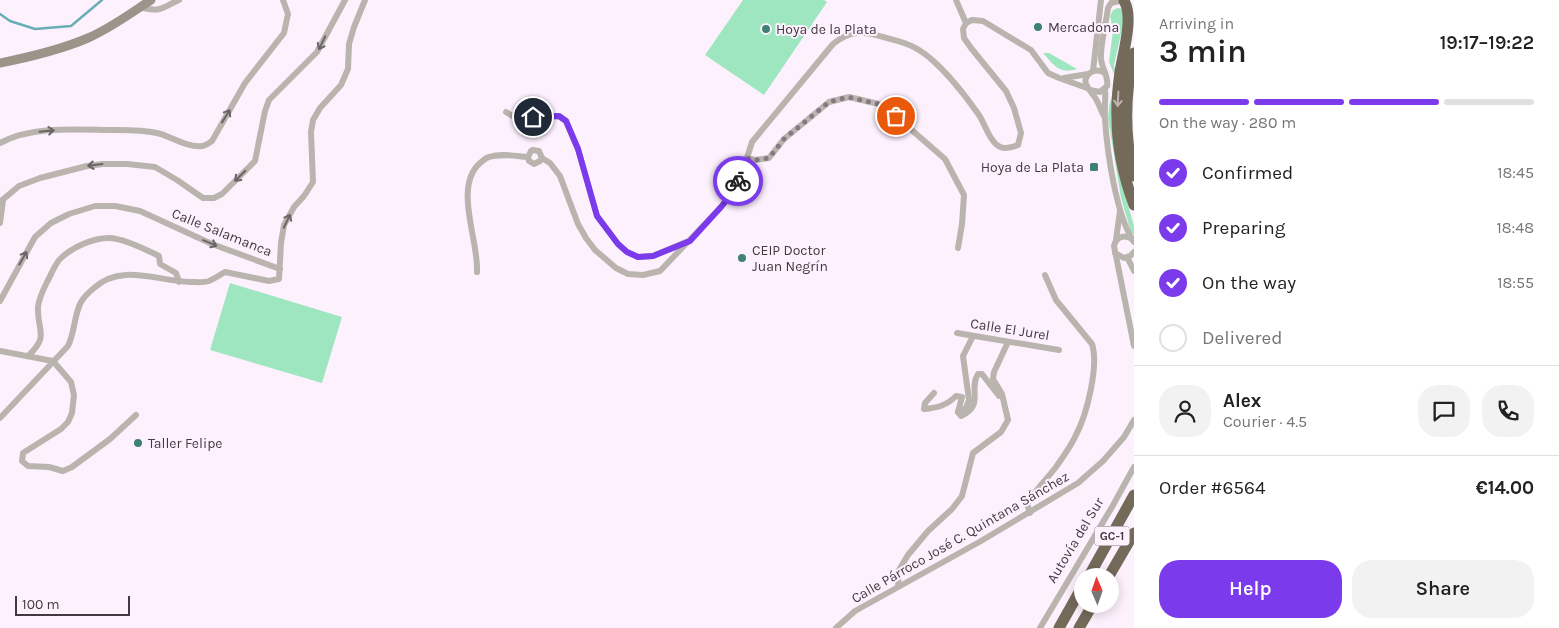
<!DOCTYPE html>
<meta charset="utf-8">
<style>
:root{--surface:#fff;--page:#f2f2f2;--text:#222;--muted:#767676;--line:#e0e0e0;--accent:#7c3aed}
body{margin:0;font-family:Karla,sans-serif;background:var(--page);color:var(--text);height:100vh;display:flex;flex-direction:column;font-size:19px;white-space:nowrap}
*{box-sizing:border-box;margin:0}
p{font-size:16px;color:var(--muted)}
.icon{flex:none;width:28px;height:28px;fill:none;stroke:currentColor;stroke-width:2;stroke-linecap:round;stroke-linejoin:round}
.map{position:relative;flex:1;overflow:hidden}
.panel{display:flex;flex-direction:column;background:var(--surface);width:425px}
.panel>*{flex:none}
.needle{width:32px;rotate:358deg}
.controls{position:absolute;left:1074px;top:568px;display:grid;gap:10px}
.controls a{display:grid;place-items:center;width:45px;height:45px;border-radius:50%;background:var(--surface);box-shadow:0 2px 12px #0003;font-size:25px}
.scale{position:absolute;left:15px;bottom:12px;width:115px;box-sizing:border-box;padding-left:5px;border:2px solid #413a41;border-top:0;font-size:14px;line-height:18px;white-space:nowrap;color:#413a41;-webkit-text-stroke:4px #fef1fe;paint-order:stroke}
.pin{position:absolute;display:grid;place-items:center;width:42px;height:42px;color:#fff;margin:-21px;border:2px solid #fff;border-radius:50%;box-shadow:0 1px 5px #0007}
.courier{position:absolute;display:grid;place-items:center;width:50px;height:50px;margin:-25px;border:4px solid #7c3aed;border-radius:50%;background:#fff;color:#222;box-shadow:0 1px 6px #0007}
.head em{font-style:normal;font-weight:600}
.head div{display:flex;flex-direction:column-reverse}
.head{display:flex;align-items:center;justify-content:space-between;height:85px;padding:0 25px}
h1{font-size:32px;font-weight:600;line-height:38px}
.bar{display:grid;grid-template-columns:repeat(4,1fr);gap:8px 5px;align-content:center;height:60px;padding:0 25px}
.bar i{height:6px;border-radius:4px;background:var(--line)}
.bar .selected{background:var(--accent)}
.bar p{grid-column:span 4}
.line{display:flex;align-items:center;gap:12px;padding:0 25px;border-top:1px solid var(--line)}
.line div{flex:1}
.round{display:grid;place-items:center;flex:none;width:52px;height:52px;border-radius:20px;background:var(--page)}
ol{padding:0 25px;list-style:none}
li{display:flex;align-items:center;gap:15px;height:55px}
li p{margin-inline-start:auto}
li .icon{padding:5px;border-radius:50%;background:var(--accent);color:#fff;stroke-width:4}
li:last-child{color:var(--muted)}
li i{width:28px;height:28px;border:2px solid var(--line);border-radius:50%}
.action{display:flex;gap:10px;margin-top:auto;padding:10px 25px}
.action a{flex:1;height:58px;border-radius:20px;background:var(--accent);color:#fff;font-size:20px;font-weight:600;line-height:58px;text-align:center}
.action a+a{background:var(--page);color:var(--text)}
main{display:flex;flex:1;min-height:0}
.map>svg:first-child{display:block}
.green{fill:#9ee6bf}
.lines{fill:none;stroke-linecap:round;stroke-linejoin:round}
.stream{stroke:#68aeb5;stroke-width:2.5}
.street{stroke:#b9b4ad;stroke-width:6}
.secondary{stroke:#9b9589;stroke-width:9}
.highway{stroke:#746a5a;stroke-width:11}
.oneway{stroke:#6b6567}
.oneway2{stroke:#c0b4b4}
.done{stroke:#837a83;stroke-width:5;stroke-dasharray:0 9}
.route{stroke:#7c3aed;stroke-width:6}
.poi-dot{fill:#3e8276;stroke:#fef1fe;stroke-width:2}
.labels{text-anchor:middle;stroke-width:4;stroke-linejoin:round;paint-order:stroke}
.shield{fill:#fef1fe;stroke:#7a717a;stroke-width:1}
.shield-label{font-size:12px;font-weight:bold;fill:#413a41}
.poi-label{font-size:14px;fill:#413a41;stroke:#fef1fe;text-anchor:start}
.street-label{font-size:14px;fill:#413a41;stroke:#fef1fe}
</style>
<main>
<div class="map">
<svg width="1134" height="628" viewBox="0 0 1134 628">
<rect width="100%" height="100%" fill="#fef1fe"/>
<!-- green -->
<g class="green">
<polygon points="743,0 824,0 827,2 764,95 705,55"/>
<polygon points="1118,8 1124,9 1125,27 1121,34 1114,65 1116,75 1126,198 1134,226 1134,235 1131,232 1121,198 1108,118 1109,106 1115,86 1115,76 1109,62 1113,30 1110,16 1113,10"/>
<path d="M1043,53H1049L1077,69C1059,75 1053,64 1043,53Z"/>
<polygon points="230,283 342,317 322,383 210,350"/>
</g>
<g class="lines">
<!-- stream -->
<polyline class="stream" points="0,14 10,21 35,29 71,26 102,0"/>
<!-- street -->
<g class="street">
<polyline points="956,0 966,23"/>
<path d="M140,7C161,13 161,8 179,0"/>
<polyline points="1093,71 1101,0"/>
<polyline points="1064,78 1088,74"/>
<path d="M1105,89C1106,99 1104,109 1105,119C1107,151 1116,216 1134,242"/>
<path d="M1090,90L1100,92L1107,86C1109,77 1102,69 1101,59C1100,45 1106,24 1108,8L1111,3L1119,1"/>
<polyline points="506,112 516,118 559,116 566,121 578,149 597,216 618,244 627,252 638,257 653,256 686,242"/>
<path d="M1104,116C1101,111 1100,106 1097,101C1093,92 1078,82 1090,73C1095,69 1100,70 1105,73"/>
<path d="M0,143C30,127 70,129 103,130C121,130 140,129 157,133C171,136 187,148 202,146C205,146 209,143 212,141L245,83L284,33L288,14L283,0"/>
<path d="M528,157L531,151L533,150L539,151L542,158L550,163L560,176L578,224L586,238L595,250L616,268L628,274L643,275L660,271L721,207L733,192L742,174L752,142L833,44C850,30 863,31 883,37C895,40 909,43 919,50C940,63 965,95 979,115C985,124 988,138 997,145C1003,150 1011,148 1018,145L1021,133L1014,108L1006,91L971,48L964,38L963,29L966,23L972,20L983,21L1031,50L1048,73L1059,78L1087,88"/>
<polyline points="746,158 755,160 769,158 784,139 829,102 849,97 883,105 945,159 964,195 962,224 958,248"/>
<polyline points="0,202 19,186 40,178 87,166 103,164 127,164 155,167 177,180 203,198 214,198 222,194 255,161 265,111 269,100 317,52 345,0"/>
<polyline points="0,223 3,200"/>
<path d="M1132,239C1124,234 1116,237 1114,246L1134,346"/>
<polyline points="1116,240 1120,211"/>
<polyline points="1115,253 1124,258 1130,256 1134,252"/>
<polyline points="1127,257 1134,271"/>
<path d="M477,272C479,241 453,187 480,163C483,161 485,158 489,157C501,153 515,156 528,157L529,161L534,164L540,161L542,158"/>
<polyline points="0,301 35,237 51,223 69,214 95,206 115,206 140,211 212,244 280,269"/>
<polyline points="957,333 1059,350"/>
<polyline points="0,351 53,361"/>
<path d="M28,356C50,335 37,332 38,307C39,298 43,290 47,282C51,275 55,264 60,259C72,247 93,238 109,238C123,238 147,250 159,256L160,264L176,273L179,282"/>
<polyline points="53,361 71,382 74,395 72,413 68,422 61,429 23,453 22,461 28,466 49,467 63,471 72,467 110,439 136,415"/>
<path d="M934,393L925,403L924,409C938,408 947,405 956,396L962,397L958,412"/>
<path d="M958,412L961,416C985,405 968,390 978,374H982L999,396"/>
<polyline points="958,412 966,408 969,400 963,356 973,336"/>
<path d="M0,418L68,346C75,332 74,315 81,302C84,297 89,292 94,288C121,263 157,281 190,282C196,282 203,283 209,281C214,279 220,275 225,272L269,281L279,279L281,243L284,225L294,207L304,196L313,182L311,132L313,120L320,108L341,85L348,69L349,44L354,27L365,0"/>
<path d="M1030,513L1027,504C1035,490 1046,480 1056,467C1063,457 1071,446 1076,435C1087,414 1099,366 1092,344L1056,300L1045,275"/>
<polyline points="898,586 899,570 908,555 928,531 952,509 962,496 973,453 1001,432 1008,420 1002,394 993,379 994,372 1008,342"/>
<polyline points="836,628 855,611 981,541 1078,483 1103,461 1124,437 1134,420"/>
<polyline points="1040,628 1112,507 1134,467"/>
</g>
<!-- secondary -->
<path class="secondary" d="M0,63C30,57 60,50 88,38C111,28 131,13 151,0"/>
<!-- highway -->
<g class="highway">
<path d="M1124,1C1134,16 1123,53 1120,72C1118,87 1116,103 1117,118C1117,147 1124,178 1134,205"/>
<path d="M1134,53C1125,93 1124,136 1134,176"/>
<polyline points="1089,576 1134,495"/>
<polyline points="1109,576 1134,533"/>
<polyline points="1059,628 1082,587"/>
<polyline points="1079,628 1093,604"/>
</g>
</g>
<!-- one-way arrows -->
<defs><path id="oneway-shaft" d="M-6 0H5M1.5-3L5.5 0L1.5 3" fill="none" stroke-width="1.6" stroke-linecap="round" stroke-linejoin="round" transform="scale(1.25)"/></defs>
<g class="oneway">
<use href="#oneway-shaft" transform="translate(322 43) rotate(116)"/>
<use href="#oneway-shaft" transform="translate(226 116) rotate(-58)"/>
<use href="#oneway-shaft" transform="translate(47 131) rotate(-6)"/>
<use href="#oneway-shaft" transform="translate(95 165) rotate(173)"/>
<use href="#oneway-shaft" transform="translate(240 176) rotate(135)"/>
<use href="#oneway-shaft" transform="translate(287 221) rotate(-65)"/>
<use href="#oneway-shaft" transform="translate(210 243) rotate(23)"/>
<use href="#oneway-shaft" transform="translate(23 258) rotate(-61)"/>
</g>
<use class="oneway2" href="#oneway-shaft" transform="translate(1118 99) rotate(93)"/>
<g class="lines">
<!-- done -->
<polyline class="done" points="738,181 742,174 746,158 755,160 769,158 784,139 829,102 848,97 883,105 896,116"/>
<!-- route -->
<polyline class="route" points="533,117 559,116 566,121 578,149 597,216 618,244 627,252 638,257 653,256 690,241 721,207 733,192 738,181"/>
</g>
<!-- markers -->
<g class="poi-dot">
<circle cx="1038" cy="27" r="5"/>
<circle cx="766" cy="29" r="5"/>
<rect x="1089" y="162" width="10" height="10" rx="2.5"/>
<circle cx="742" cy="258" r="5"/>
<circle cx="138" cy="443" r="5"/>
</g>
<g class="labels">
<!-- shield labels -->
<rect class="shield" x="1094.5" y="526.5" width="35" height="19" rx="4"/>
<g class="shield-label">
<text x="1112" y="540">GC-1</text>
</g>
<!-- poi labels -->
<g class="poi-label">
<text x="1048" y="32">Mercadona</text>
<text x="776" y="34">Hoya de la Plata</text>
<text x="1084" y="172" text-anchor="end">Hoya de La Plata</text>
<text x="752" y="255">CEIP Doctor<tspan x="752" dy="16">Juan Negrín</tspan></text>
<text x="148" y="448">Taller Felipe</text>
</g>
<!-- street labels -->
<g class="street-label">
<text transform="translate(222 232) rotate(22)" y="5">Calle Salamanca</text>
<text transform="translate(1010 329) rotate(9)" y="5">Calle El Jurel</text>
<text transform="translate(960 537) rotate(-30)" y="5">Calle Párroco José C. Quintana Sánchez</text>
<text transform="translate(1075 540) rotate(-59)" y="5">Autovía del Sur</text>
</g>
</g>
</svg>
<div class="controls">
<a><svg class="needle" viewBox="-14 -14 28 28"><path d="M0-13l5 13h-10z" fill="#e53935"/><path d="M0 13l5-13h-10z" fill="#767676"/></svg></a>
</div>
<div class="scale">100 m</div>
<div class="pin" style="left:896px;top:116px;background:#ea580c"><svg class="icon" aria-label="bag" viewBox="0 0 24 24"><path d="M5 8h14l-1 12H6zM9 8a3 3 0 0 1 6 0"/></svg></div>
<div class="pin" style="left:533px;top:117px;background:#1f2937"><svg class="icon" aria-label="home" viewBox="0 0 24 24"><path d="M3 11l9-7 9 7M6 9v11h12V9"/></svg></div>
<div class="courier" style="left:738px;top:181px"><svg class="icon" aria-label="bike" viewBox="0 0 24 24"><circle cx="6" cy="16" r="4"/><circle cx="18" cy="16" r="4"/><path d="M6 16l4-8h5l3 8M10 8l3 8H6M13 5h3"/></svg></div>
</div>
<section class="panel">
<div class="head"><div><h1>3 min</h1><p>Arriving in</p></div><em>19:17–19:22</em></div>
<div class="bar"><i class="selected"></i><i class="selected"></i><i class="selected"></i><i></i><p>On the way · 280 m</p></div>
<ol>
<li><svg class="icon" aria-label="check" viewBox="0 0 24 24"><path d="M5 12l5 5 9-10"/></svg>Confirmed<p>18:45</p></li>
<li><svg class="icon" aria-label="check" viewBox="0 0 24 24"><path d="M5 12l5 5 9-10"/></svg>Preparing<p>18:48</p></li>
<li><svg class="icon" aria-label="check" viewBox="0 0 24 24"><path d="M5 12l5 5 9-10"/></svg>On the way<p>18:55</p></li>
<li><i></i>Delivered</li>
</ol>
<div class="line" style="height:90px"><a class="round"><svg class="icon" aria-label="person" viewBox="0 0 24 24"><circle cx="12" cy="8" r="4"/><path d="M4 21q1-7 8-7t8 7"/></svg></a><div><b>Alex</b><p>Courier · 4.5</p></div><a class="round"><svg class="icon" aria-label="chat" viewBox="0 0 24 24"><path d="M4 5h16v11H9l-5 4z"/></svg></a><a class="round"><svg class="icon" aria-label="phone" viewBox="0 0 24 24"><path d="M5 4h4l2 5-3 2q2 4 5 5l2-3 5 2v4C11 20 4 13 5 4z"/></svg></a></div>
<div class="line" style="height:65px"><div>Order #6564</div><b>€14.00</b></div>
<div class="action"><a>Help</a><a>Share</a></div>
</section>
</main>
